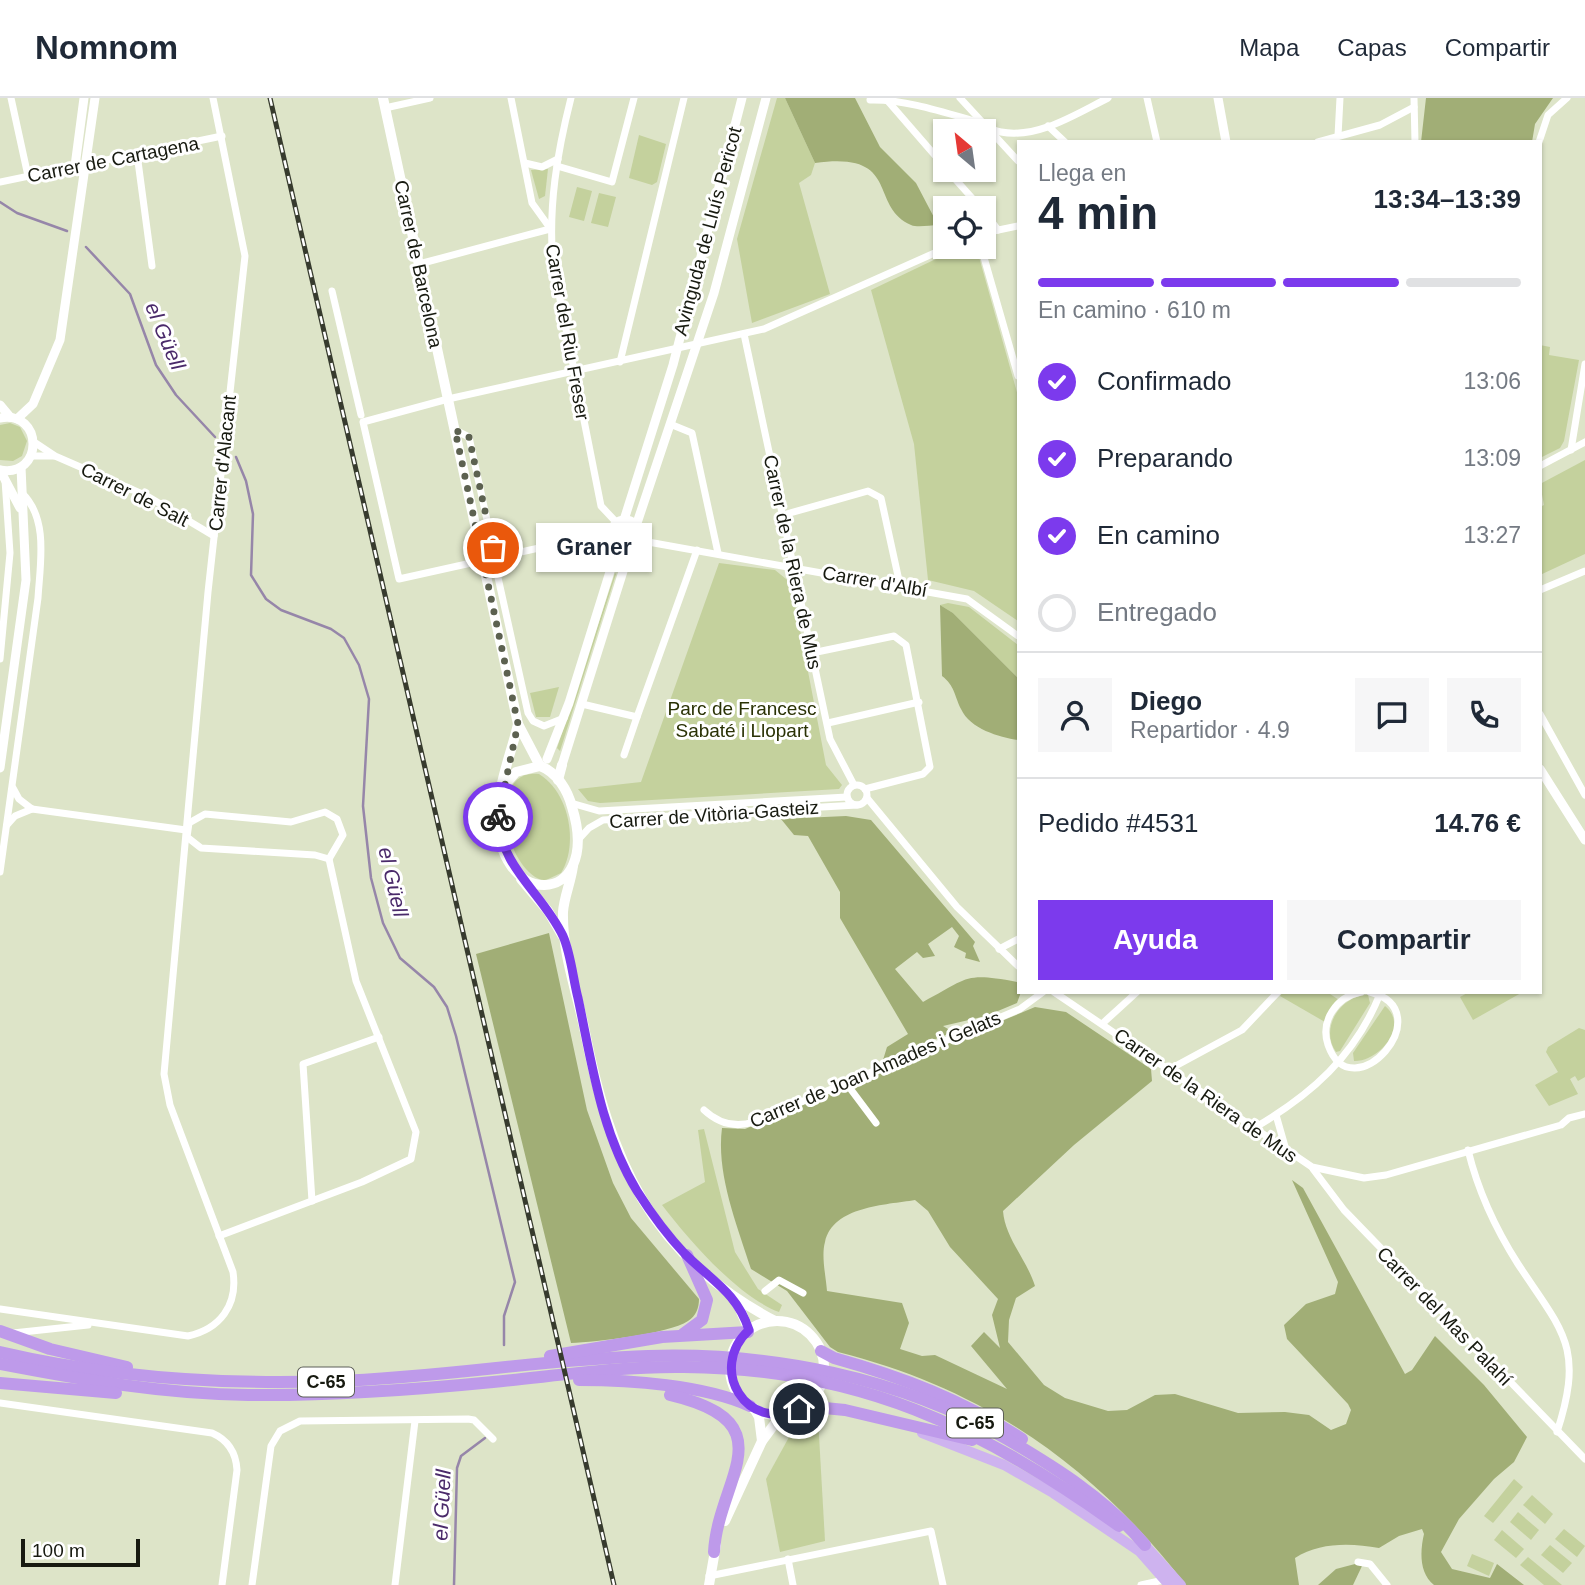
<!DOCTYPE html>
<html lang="es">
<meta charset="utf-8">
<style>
:root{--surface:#fff;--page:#f6f6f7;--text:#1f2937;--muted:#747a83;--line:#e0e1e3;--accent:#7c3aed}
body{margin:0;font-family:Arial,sans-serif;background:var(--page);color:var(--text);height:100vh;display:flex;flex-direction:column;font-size:26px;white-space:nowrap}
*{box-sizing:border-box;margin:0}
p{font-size:23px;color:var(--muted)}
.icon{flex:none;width:38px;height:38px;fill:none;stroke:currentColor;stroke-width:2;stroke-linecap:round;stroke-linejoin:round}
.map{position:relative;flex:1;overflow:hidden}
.sheet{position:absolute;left:1017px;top:42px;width:525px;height:854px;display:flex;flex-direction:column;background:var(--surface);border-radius:0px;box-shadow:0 2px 5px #0004}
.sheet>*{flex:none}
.needle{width:46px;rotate:331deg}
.tools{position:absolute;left:933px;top:21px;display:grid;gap:14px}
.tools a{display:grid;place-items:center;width:63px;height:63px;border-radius:0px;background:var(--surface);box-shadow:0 2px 5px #0004;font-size:35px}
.scale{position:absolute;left:21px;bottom:18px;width:119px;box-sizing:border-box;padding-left:7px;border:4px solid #171a10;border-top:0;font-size:19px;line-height:24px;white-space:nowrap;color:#171a10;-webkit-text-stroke:5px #fff;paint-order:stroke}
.pin{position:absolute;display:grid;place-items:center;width:60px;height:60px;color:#fff;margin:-30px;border:4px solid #fff;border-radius:50%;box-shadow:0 2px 7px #0007}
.courier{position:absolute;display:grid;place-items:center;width:70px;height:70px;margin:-35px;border:5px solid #7c3aed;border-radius:50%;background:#fff;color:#222;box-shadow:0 2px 9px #0007}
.bubble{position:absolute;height:49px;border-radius:0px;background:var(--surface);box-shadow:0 2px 5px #0004;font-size:23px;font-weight:700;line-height:49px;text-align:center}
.summary em{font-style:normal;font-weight:700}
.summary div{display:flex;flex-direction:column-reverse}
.summary{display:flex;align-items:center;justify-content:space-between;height:119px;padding:0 21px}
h1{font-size:46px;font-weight:700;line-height:52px}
.bar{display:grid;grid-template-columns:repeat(4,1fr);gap:10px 7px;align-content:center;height:84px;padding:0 21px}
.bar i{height:9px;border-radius:5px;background:var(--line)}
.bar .current{background:var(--accent)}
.bar p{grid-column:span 4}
.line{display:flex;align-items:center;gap:18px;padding:0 21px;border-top:2px solid var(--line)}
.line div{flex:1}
.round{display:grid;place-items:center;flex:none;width:74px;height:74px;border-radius:0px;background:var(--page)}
ol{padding:0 21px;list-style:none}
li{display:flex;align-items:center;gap:21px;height:77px}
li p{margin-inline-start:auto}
li .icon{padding:7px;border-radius:50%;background:var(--accent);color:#fff;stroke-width:4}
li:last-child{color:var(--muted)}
li i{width:38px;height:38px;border:4px solid var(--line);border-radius:50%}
.action{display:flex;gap:14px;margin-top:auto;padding:14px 21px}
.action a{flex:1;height:80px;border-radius:0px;background:var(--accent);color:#fff;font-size:28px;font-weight:700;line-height:80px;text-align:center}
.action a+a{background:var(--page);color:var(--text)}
header{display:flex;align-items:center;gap:42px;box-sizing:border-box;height:98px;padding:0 35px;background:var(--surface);border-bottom:2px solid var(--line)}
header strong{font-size:33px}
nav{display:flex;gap:38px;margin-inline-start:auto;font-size:24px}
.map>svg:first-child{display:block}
.green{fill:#c4d19d}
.forest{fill:#a1ae76;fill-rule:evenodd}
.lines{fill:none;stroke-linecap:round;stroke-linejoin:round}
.stream{stroke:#9686a9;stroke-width:2.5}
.minor{stroke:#fff;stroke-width:7}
.tertiary{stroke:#fff;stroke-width:9}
.secondary{stroke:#fff;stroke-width:10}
.primary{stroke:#ceb3ef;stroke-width:10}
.trunk{stroke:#be9aea;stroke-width:12}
.rail-casing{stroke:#373b2e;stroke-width:5}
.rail{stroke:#fff;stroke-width:2.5;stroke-dasharray:8;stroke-linecap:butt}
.done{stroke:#5c6150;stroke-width:7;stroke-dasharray:0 12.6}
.route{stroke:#7c3aed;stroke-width:9}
.labels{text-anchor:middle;stroke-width:6;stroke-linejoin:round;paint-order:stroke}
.shield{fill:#fff;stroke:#5d5f58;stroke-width:2}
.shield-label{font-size:18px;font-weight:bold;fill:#171a10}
.street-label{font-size:19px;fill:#171a10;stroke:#fff}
.park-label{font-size:19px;fill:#2a3205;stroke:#fff}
.water-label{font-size:21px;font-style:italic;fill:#4a2a6a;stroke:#fff}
</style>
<header>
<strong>Nomnom</strong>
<nav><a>Mapa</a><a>Capas</a><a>Compartir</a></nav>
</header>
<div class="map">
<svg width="1585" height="1487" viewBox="0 0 1585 1487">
<rect width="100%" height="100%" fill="#dde4c8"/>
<!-- green -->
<g class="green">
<polygon points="777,0 785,0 815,65 811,77 799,85 830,196 752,225 737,141"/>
<polygon points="639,37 666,46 657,84 652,87 629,80"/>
<polygon points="548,71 545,98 539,101 531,72"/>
<polygon points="577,89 592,93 584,123 569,119"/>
<polygon points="599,95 616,99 608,129 591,125"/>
<polygon points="961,149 976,149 977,152 1018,298 1018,523 974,493 928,482 914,346 871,192"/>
<polygon points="1540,247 1550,249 1549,257 1579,262 1564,343 1560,350 1540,360"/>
<polygon points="10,325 20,329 27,343 22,358 13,363 0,362 0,327"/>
<polygon points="1585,362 1585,456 1540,477 1540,409 1544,407 1540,386"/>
<polygon points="719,465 775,472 791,485 826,667 842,687 839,691 600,705 588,703 578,691 641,684"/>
<polygon points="615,475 616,476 560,653 557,650"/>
<polygon points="948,505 969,509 1018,547 1018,580 953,515 940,507"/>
<polygon points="559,589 550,619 536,619 530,595"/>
<path d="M539,676C569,694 579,746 561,775L544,783C502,771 487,669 539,676Z"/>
<polygon points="1283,894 1327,894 1339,902 1325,924 1280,898"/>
<polygon points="1469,894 1521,894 1521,895 1473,922 1460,899"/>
<path d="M1368,897L1370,905L1340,953L1336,954C1319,930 1341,897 1368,897Z"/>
<path d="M1385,908C1410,928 1378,964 1354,963L1353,955Z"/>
<polygon points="1579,930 1585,932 1585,979 1578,983 1575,978 1570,981 1578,996 1549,1008 1535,987 1558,974 1546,954 1548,949"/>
<path d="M704,1031L735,1154L758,1191L782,1207L779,1214C737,1198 689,1142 662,1107L705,1084L698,1032Z"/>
<polygon points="818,1320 825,1443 780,1454 766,1381 794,1330"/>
<polygon points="1514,1381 1523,1389 1493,1425 1484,1418"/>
<polygon points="1532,1397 1553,1416 1545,1426 1523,1407"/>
<polygon points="1518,1414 1539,1432 1531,1442 1510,1424"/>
<polygon points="1564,1431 1585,1448 1577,1459 1555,1441"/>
<polygon points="1502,1432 1524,1451 1516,1460 1494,1442"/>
<polygon points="1550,1447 1572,1465 1563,1475 1541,1457"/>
<polygon points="1472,1456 1494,1465 1489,1478 1467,1468"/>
<polygon points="1528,1459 1562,1487 1544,1487 1520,1467"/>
</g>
<!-- forest -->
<g class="forest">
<path d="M785,0H855L880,49L916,85L938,127C930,127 918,130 911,127C868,108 902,53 815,65Z"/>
<polygon points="1426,0 1553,0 1535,26 1532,44 1421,44"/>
<path d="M940,507L953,515L1018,580V642C999,639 970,631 961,611C954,597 955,588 942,578Z"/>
<path d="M846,718L871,722L975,844L973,848L980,864L965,860L966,855L954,849L959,838L952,829L928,846L935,858L923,860L917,854L895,871L923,904C969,880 963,874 1017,884L1018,894H1021L1017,905L986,918L943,928L953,934L883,962L887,949L908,936L840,820V794L808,738L794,737L781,721Z"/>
<path d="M549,835L587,1012L613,1085L631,1120L699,1201C699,1210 696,1218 688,1223C668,1236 596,1244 571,1245L476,856Z"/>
<path d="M1035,909L1066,914L1151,971L1152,983L1074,1047L1003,1113C1005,1140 1027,1162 1035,1188L1016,1200L1009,1222L1008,1244L1044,1287L1065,1300L1108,1313L1127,1312L1155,1297L1175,1296L1238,1315L1285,1314L1309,1317L1331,1332L1346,1326L1351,1312L1348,1306L1287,1241L1284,1227L1306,1206L1335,1196L1338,1184L1292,1082L1303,1090L1405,1276L1412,1272L1435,1238L1484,1287L1527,1339L1514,1364L1494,1381L1459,1421L1441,1454L1452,1471L1490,1480L1497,1466L1524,1487H1434C1419,1475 1420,1453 1424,1436L1422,1431L1399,1438L1379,1450C1351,1445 1320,1444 1295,1460L1299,1487H1186C1094,1368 985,1291 838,1254L830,1249L787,1193L751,1171C737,1127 716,1076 722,1030L745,1031ZM915,1102L928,1113L950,1149L998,1201L992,1217L1000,1250L984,1234L971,1248L1007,1291L935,1257L922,1258L900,1251L909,1225L902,1205L827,1193C826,1179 821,1158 825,1144C833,1108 886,1107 915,1102Z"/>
<polygon points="1355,1466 1362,1468 1353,1487 1318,1487 1336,1471"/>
</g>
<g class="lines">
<!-- stream -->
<g class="stream">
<polyline points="0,104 17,115 67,133"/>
<polyline points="86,149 130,196 156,267 176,297 215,339"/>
<polyline points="236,359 246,383 253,416 251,477 266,501 281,512 331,531 344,540 359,567 369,601 363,708 371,780 383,825 400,860 434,889 447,909 456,938 515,1184 504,1218 504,1247"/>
<polyline points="454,1487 457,1370 461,1358 485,1340"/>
</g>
<!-- minor -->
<g class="minor">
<polyline points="11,0 28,78"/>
<polyline points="511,0 532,105 550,130"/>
<path d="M571,0C557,55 548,109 553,166L601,408L617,425"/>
<polyline points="960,0 1018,63"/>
<polyline points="1147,0 1157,44"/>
<polyline points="1414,0 1415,44"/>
<polyline points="886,1 945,69"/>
<path d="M870,2C902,1 940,13 971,22C981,25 990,32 1001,34C1038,41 1076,16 1108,0"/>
<polyline points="385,10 430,0"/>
<polyline points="1048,28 1065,44"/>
<polyline points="1338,38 1340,0"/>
<polyline points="1318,44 1380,27 1414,9"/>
<polyline points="1539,44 1548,17 1567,0"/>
<polyline points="137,56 152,168"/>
<polyline points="525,65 542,69 558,61"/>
<polyline points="557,68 612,84 634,0"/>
<polyline points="947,72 981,110"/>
<polyline points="0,84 222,38"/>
<polyline points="984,113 998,132"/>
<polyline points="984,135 1018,128"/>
<polyline points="981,149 1018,278"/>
<polyline points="419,166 550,131"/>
<polyline points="332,193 361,317"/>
<polyline points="744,236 830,641 854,687"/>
<polyline points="620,264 684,0"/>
<polyline points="670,326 692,335 718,455"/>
<polyline points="455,332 469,339 495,459"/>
<polyline points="34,344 55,358 147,398 214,438"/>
<polyline points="1571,352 1585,266"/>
<polyline points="32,358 54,358"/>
<polyline points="1540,368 1585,344"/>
<polyline points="783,417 868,393 881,400 900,487"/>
<polyline points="611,434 399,481 363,324 448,301 764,231 948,149"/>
<polyline points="637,442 967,501 1018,538"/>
<polyline points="485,472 497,475 528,615 533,623 544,628 564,620"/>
<polyline points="1540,492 1585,473"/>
<polyline points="812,555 894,538 906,547 930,669 923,676 865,691"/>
<polyline points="0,561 10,455 5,382"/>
<polyline points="582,606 637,619 697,452"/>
<polyline points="1540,616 1585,697"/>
<polyline points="828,625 919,604"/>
<polyline points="624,657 637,619"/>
<circle cx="857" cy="697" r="10"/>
<polyline points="13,690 19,701 32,711 186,732"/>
<polyline points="867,700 957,809 1018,868"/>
<polyline points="571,705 599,713 847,699"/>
<polygon points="325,714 337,721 343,737 329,761 315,757 201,750 187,739 189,725 205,716 291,724"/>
<polyline points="7,727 15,718 32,711"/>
<polyline points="578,742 589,730 603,722 857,707"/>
<path d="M0,774L38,500C40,466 49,421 22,395"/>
<polyline points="999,851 1018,841"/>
<polyline points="1054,894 1312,1069 1364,1080 1386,1077 1561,1027 1569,1020 1585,1016"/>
<path d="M1361,894C1336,899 1320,923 1328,947C1352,1015 1443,913 1370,894"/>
<polyline points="1103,925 1137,894"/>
<polyline points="1170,971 1242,932 1278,894"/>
<polyline points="846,985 876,1025"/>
<path d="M704,1012C719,1026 735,1030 754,1024L1020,911L1043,894"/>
<polyline points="1276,1017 1286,1052"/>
<path d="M1254,1030C1311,997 1355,958 1380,896"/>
<path d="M1468,1052C1478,1093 1495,1130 1518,1166C1562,1233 1585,1248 1557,1334"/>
<polyline points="1313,1071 1344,1112 1585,1361"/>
<polyline points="312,1103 303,966 379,939"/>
<polyline points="219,1138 362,1084 411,1061 416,1034 356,883 329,761"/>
<polyline points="765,1193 779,1182 803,1195"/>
<path d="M0,1211L188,1238C220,1231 238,1207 233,1174L170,1007L164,976L208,494L245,158L213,0"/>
<polyline points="13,1235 88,1227"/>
<path d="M0,1305L212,1335C228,1342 236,1354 237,1372L222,1487"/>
<polyline points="788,1461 793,1487"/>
<polyline points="1358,1464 1370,1466 1387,1487"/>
<polyline points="709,1478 931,1433 943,1487"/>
<polyline points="252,1487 271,1348 280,1333 300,1323 468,1321 474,1322 493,1341"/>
<polyline points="395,1487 415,1323"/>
<polyline points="1141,1487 1164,1482"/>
</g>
<!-- tertiary -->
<g class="tertiary">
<polyline points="1218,0 1226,44"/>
<polyline points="75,68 84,0"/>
<polyline points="0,307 10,319"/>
<path d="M0,320C44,312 44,380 0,372"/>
<polyline points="17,321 33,306 60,242 95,0"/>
<polyline points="0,372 20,410"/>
<polyline points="624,422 673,267 742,0"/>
<circle cx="625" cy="436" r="14"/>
<polyline points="636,428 714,195 766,0"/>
<polyline points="547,661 569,605 618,448"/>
<polyline points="562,667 631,448"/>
<polyline points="0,670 26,482 21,369"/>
<polyline points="1540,671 1585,742"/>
</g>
<!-- secondary -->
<g class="secondary">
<polyline points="383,0 518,626 540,668"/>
<polyline points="558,682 562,667"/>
<path d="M502,690L516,674L540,668C557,674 568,693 572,709C604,812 491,814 498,709C500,681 512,653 518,626"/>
<path d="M573,768C571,784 564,799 563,814C562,853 576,892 584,929C610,1061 649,1157 775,1223"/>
<polyline points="521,781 548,813 562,837"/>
<polyline points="735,1200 749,1232"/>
<circle cx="777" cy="1270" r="47"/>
<polyline points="754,1310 759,1319 762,1343"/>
<polyline points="725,1423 762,1343 782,1316"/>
<polyline points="709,1487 716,1447"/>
</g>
<!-- primary -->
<g class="primary">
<polyline points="922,1335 1004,1367 1053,1395 1139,1453 1169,1487"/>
<polyline points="1145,1447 1181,1487"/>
</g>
<!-- trunk -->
<g class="trunk">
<polyline points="0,1233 50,1251 127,1269"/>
<polyline points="683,1236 702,1222 707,1202 687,1157"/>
<path d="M821,1253L834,1260C902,1279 963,1302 1022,1341"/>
<path d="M0,1254C111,1280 222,1287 335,1283C440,1280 543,1261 648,1258C771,1254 899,1279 1007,1341C1058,1371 1106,1401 1145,1447"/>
<polyline points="550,1258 662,1239 748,1234"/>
<path d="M0,1266C83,1282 164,1296 248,1297C329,1298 412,1292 493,1284C556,1278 620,1268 684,1269C857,1270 982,1329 1119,1428"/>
<path d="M579,1282C630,1282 704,1287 750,1308"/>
<polyline points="0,1285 116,1295"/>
<path d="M670,1297C789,1325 718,1380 714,1454"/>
<polyline points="804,1308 845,1312 972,1342"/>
</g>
<!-- rail casing -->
<g class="rail-casing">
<polyline id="rail" points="270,0 614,1487"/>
</g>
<!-- rail -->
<use href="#rail" class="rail"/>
</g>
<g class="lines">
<!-- done -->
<polyline class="done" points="493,450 469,339 455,332 518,626 498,719"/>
<!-- route -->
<path class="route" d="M498,719C501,771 542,794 563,838C571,856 573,881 578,900C592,966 601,1034 637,1093C651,1115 667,1137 685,1156C712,1183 737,1195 749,1232C707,1271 747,1335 799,1311"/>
</g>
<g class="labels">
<!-- shield labels -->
<g class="shield">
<rect x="298" y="1269.5" width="56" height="29" rx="5"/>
<rect x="947" y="1310.5" width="56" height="29" rx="5"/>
</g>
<g class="shield-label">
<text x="326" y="1290">C-65</text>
<text x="975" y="1331">C-65</text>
</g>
<!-- street labels -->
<g class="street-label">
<text transform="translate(113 61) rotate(-11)" y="7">Carrer de Cartagena</text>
<text transform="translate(707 133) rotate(-75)" y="7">Avinguda de Lluís Pericot</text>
<text transform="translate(419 166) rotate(78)" y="7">Carrer de Barcelona</text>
<text transform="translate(568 234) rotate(80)" y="7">Carrer del Riu Freser</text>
<text transform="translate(222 365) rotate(-84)" y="7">Carrer d'Alacant</text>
<text transform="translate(135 396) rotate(27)" y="7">Carrer de Salt</text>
<text transform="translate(793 464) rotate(78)" y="7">Carrer de la Riera de Mus</text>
<text transform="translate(875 483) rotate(10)" y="7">Carrer d'Albí</text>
<text transform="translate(714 716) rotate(-4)" y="7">Carrer de Vitòria-Gasteiz</text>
<text transform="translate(875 971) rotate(-23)" y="7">Carrer de Joan Amades i Gelats</text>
<text transform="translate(1206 997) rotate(35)" y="7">Carrer de la Riera de Mus</text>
<text transform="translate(1445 1218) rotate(46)" y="7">Carrer del Mas Palahí</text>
</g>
<!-- park labels -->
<g class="park-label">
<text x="742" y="617">Parc de Francesc<tspan x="742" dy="22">Sabaté i Llopart</tspan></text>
</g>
<!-- water labels -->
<g class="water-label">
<text transform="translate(165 238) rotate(67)" y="7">el Güell</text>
<text transform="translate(393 784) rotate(77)" y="7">el Güell</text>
<text transform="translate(442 1407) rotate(-87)" y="7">el Güell</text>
</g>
</g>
</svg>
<div class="tools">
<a><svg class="needle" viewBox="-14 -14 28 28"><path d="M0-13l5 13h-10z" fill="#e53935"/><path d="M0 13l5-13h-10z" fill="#747a83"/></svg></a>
<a><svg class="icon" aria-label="locate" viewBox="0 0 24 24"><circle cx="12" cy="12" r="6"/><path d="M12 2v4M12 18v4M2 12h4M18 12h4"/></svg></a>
</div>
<div class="scale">100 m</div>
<div class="pin" style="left:493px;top:450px;background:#ea580c"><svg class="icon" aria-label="bag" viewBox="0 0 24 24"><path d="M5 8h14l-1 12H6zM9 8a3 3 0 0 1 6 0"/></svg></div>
<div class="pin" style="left:799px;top:1311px;background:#1f2937"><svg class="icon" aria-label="home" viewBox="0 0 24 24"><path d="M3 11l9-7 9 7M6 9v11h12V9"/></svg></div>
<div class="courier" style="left:498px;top:719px"><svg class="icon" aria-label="bike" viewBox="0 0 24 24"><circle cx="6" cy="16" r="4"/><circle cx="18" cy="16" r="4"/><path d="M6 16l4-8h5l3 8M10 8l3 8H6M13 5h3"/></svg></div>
<div class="bubble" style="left:536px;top:425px;width:116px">Graner</div>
<section class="sheet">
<div class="summary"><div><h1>4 min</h1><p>Llega en</p></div><em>13:34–13:39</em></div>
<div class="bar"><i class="current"></i><i class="current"></i><i class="current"></i><i></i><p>En camino · 610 m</p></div>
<ol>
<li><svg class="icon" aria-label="check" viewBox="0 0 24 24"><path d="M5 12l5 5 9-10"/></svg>Confirmado<p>13:06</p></li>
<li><svg class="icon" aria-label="check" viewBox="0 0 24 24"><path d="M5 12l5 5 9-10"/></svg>Preparando<p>13:09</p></li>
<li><svg class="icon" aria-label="check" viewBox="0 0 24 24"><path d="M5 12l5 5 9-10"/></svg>En camino<p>13:27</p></li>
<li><i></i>Entregado</li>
</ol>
<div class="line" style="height:126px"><a class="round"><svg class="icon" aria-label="person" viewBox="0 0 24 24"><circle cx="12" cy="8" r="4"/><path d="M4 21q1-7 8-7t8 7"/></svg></a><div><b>Diego</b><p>Repartidor · 4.9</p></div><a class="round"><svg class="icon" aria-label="chat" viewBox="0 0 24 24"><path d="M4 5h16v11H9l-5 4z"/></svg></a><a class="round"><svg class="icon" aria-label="phone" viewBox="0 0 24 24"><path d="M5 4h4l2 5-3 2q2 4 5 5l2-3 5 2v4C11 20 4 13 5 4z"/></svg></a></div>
<div class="line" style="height:91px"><div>Pedido #4531</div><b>14.76 €</b></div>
<div class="action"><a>Ayuda</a><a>Compartir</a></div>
</section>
</div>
